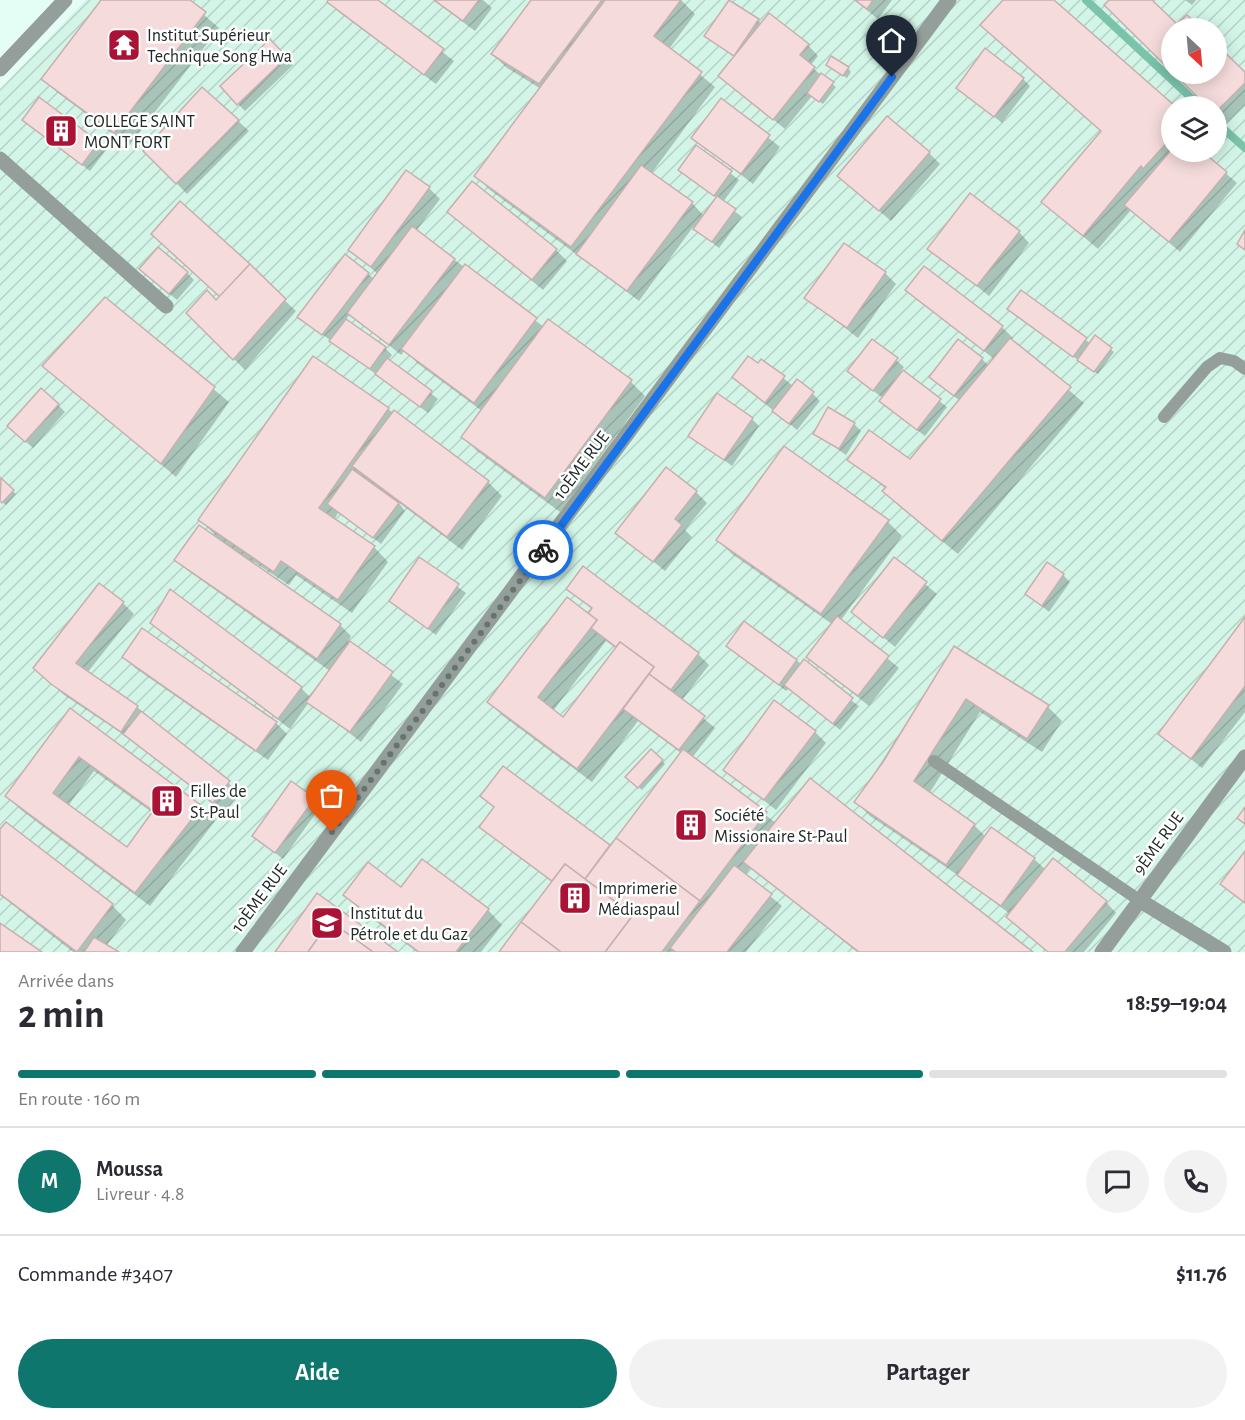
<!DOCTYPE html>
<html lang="fr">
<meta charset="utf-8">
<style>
:root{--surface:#fff;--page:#f2f2f3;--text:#2b2b33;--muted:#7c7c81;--line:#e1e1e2;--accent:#0f766e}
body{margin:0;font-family:"Alegreya Sans",sans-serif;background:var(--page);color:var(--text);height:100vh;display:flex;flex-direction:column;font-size:22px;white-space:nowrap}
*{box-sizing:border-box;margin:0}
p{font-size:20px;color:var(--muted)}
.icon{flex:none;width:33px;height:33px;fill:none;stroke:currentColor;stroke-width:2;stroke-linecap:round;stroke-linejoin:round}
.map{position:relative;height:952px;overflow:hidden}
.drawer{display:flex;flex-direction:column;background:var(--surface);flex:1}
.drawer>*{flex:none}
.needle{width:39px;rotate:154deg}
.buttons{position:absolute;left:1161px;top:18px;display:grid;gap:12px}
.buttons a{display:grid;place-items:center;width:66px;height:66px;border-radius:50%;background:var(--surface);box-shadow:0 3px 15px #0003;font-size:30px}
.pin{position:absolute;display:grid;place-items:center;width:51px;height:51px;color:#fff;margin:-62px -26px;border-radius:50% 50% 50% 0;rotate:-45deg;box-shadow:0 0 6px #0007}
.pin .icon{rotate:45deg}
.courier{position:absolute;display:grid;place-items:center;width:60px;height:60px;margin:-30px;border:4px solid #1a73e8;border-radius:50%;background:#fff;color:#222;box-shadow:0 2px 8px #0007}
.overview em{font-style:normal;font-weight:700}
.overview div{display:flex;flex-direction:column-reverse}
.overview{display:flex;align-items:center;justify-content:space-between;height:102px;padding:0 18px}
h1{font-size:39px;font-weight:700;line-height:45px}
.bar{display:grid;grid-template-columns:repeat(4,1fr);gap:9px 6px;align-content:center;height:72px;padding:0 18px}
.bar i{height:8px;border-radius:4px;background:var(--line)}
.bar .current{background:var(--accent)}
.bar p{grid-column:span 4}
.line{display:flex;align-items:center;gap:15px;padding:0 18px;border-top:2px solid var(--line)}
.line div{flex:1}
.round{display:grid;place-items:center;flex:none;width:63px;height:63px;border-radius:32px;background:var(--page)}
.action{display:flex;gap:12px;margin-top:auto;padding:12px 18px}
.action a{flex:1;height:69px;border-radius:36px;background:var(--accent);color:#fff;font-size:24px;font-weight:700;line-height:69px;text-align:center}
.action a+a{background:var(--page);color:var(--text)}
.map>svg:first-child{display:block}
.industrial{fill:url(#industrial-furrows);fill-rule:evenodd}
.shadow{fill:#0003;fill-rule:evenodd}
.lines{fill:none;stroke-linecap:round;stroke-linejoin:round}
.stream{stroke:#7bc3ab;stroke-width:8}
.building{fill:#f5dbdc;stroke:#c8afaf;stroke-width:1.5;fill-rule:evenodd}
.service{stroke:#949e9a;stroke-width:12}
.minor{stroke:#949e9a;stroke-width:15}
.done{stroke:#66746f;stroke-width:6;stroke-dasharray:0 10.8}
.route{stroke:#1a73e8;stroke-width:8}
.labels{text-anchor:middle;stroke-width:5;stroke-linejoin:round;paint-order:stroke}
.poi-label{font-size:18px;fill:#212a27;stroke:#fff;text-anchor:start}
.street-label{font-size:18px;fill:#212a27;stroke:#fff}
</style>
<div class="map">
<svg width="1245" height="952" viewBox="0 0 1245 952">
<defs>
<pattern id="industrial-furrows" width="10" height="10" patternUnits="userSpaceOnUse" patternTransform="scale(1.5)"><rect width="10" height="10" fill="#d3f5e8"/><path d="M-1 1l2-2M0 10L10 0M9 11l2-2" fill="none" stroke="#b5d2c7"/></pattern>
</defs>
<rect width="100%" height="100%" fill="#e5fef5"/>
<!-- industrial -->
<path class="industrial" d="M86,0H1245V952H0V89ZM1172,28H1216V74H1172ZM1172,106H1216V152H1172Z"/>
<!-- shadow -->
<g class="shadow">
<polygon points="103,0 187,0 219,28 129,146 58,93 43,79"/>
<polygon points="330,0 375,0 454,61 436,84 340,13 329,2"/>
<polygon points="433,0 483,0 492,8 475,31"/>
<polygon points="532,0 681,0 695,14 669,49 715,87 651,174 692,203 704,216 717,198 680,170 697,147 739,180 723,202 742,217 719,248 693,227 639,301 490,190 476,176 541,89 507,68 492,54"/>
<polygon points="854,0 892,0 878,19"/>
<polygon points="1005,0 1052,0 1173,106 1172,152 1201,152 1237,183 1180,252 1131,210 1098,249 1043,202 1102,132 997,40"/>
<polygon points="1185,0 1196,0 1192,5"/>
<polygon points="730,1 762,24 808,45 818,56 810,66 836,87 823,104 812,96 785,129 720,76 735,58 706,36"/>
<polygon points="277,48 293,65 245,111 238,104"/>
<polygon points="831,68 848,68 851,72 847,78"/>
<polygon points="1176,74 1245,74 1245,105 1226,124 1216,114 1216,106 1209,106"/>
<polygon points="1023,79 1030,86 1002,123 958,87"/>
<polygon points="40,99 106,150 90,171 24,120"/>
<polygon points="721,100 780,147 753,184 693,138"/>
<polygon points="238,121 249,131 187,194 145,151"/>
<polygon points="929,153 940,164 891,221 850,186"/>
<polygon points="429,188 440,199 416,231 544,327 549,321 631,382 645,396 560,512 477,451 463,437 482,411 417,363 405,350 401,355 350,314 345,321 385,348 392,355 388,360 438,399 428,413 299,317 368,274 374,279 378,274 350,250"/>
<polygon points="180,203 296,311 245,370 188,313 217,302 221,297"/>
<polygon points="449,212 556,250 567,261 543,290"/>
<polygon points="1019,232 1029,243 989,296 929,248"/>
<polygon points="924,268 1002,327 1013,338 1011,341 1084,403 958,554 899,506 884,491 886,489 849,459 910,461 960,401 931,377 982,359 989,366 994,359 907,290"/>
<polygon points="187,273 194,280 177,300 148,276"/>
<polygon points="885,273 896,284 858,338 806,298"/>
<polygon points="1022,292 1091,344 1095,338 1114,352 1098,374 1016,316"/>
<polygon points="105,299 229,402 176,477 45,366"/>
<polygon points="873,341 904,367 901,371 947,407 925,436 888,408 881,401 883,398 856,378"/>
<polygon points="762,361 793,386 813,394 820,401 797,430 741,384"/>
<polygon points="58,405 65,412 33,448 16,433"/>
<polygon points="388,409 488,482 502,496 462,550 398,502 405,511 381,544 339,511 334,520 374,547 388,562 352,613 296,575 289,585 254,562 252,564 340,625 351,636 348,642 403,684 361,742 309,702 290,729 152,623 301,688 311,698 330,671 187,570 176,559 218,538 200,520"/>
<polygon points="752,419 759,426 732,466 690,435"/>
<polygon points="854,424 861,431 846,455 815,433"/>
<polygon points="1,481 16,494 6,505 0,500"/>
<polygon points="696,492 707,503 685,530 692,537 665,571 617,532"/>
<polygon points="888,522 902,536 841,620 899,668 869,706 807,657 832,624 732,554 718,540"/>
<polygon points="420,559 466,593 436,635 390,601"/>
<polygon points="895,559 937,594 895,647 853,612"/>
<polygon points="1063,575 1070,582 1049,612 1027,594"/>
<path d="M568,589L698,654L709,665L682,700L715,728L692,758L776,823L1030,952H857L751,867L745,875L782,906L746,952H500L553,883L481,827L495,808L482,796L503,768L611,848L681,753L638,721L592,782L503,716L489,702L589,616L593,610ZM606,641L617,649L564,719L553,711Z"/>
<polygon points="123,603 134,614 87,673 137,707 240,793 224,813 133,741 64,695 46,679"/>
<polygon points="1245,619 1245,712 1202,768 1160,734"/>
<polygon points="745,623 859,706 840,730 789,688 786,691 728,646"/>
<polygon points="954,648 1048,707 1062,721 1042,752 980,712 929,794 974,825 986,837 1034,859 1046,870 1106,902 1116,913 1084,952 1048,952 1008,917 1010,914 962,878 870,816 856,802"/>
<polygon points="124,657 276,723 287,734 268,760 135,668"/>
<path d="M71,711L201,807L215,821L150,906L21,810L7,795ZM94,771L153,813L127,849L68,806Z"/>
<polygon points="815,732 826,743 776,810 725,770"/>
<polygon points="651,751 665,764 642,790 627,777"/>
<polygon points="314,799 321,806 283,859 254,836"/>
<polygon points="0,832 112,905 126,920 106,946 116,952 73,952 0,895"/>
<polygon points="402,889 488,910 502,925 481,952 417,952 359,909 345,894"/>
</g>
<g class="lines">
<!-- stream -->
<g class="stream">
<polyline points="1086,0 1200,106"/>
<polyline points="1216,122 1245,148"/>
</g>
</g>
<!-- building -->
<g class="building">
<polygon points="101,0 190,0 206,12 114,133 41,79"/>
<polygon points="328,0 378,0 444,49 424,75 327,2"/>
<polygon points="434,0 479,0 463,21"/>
<polygon points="531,0 602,0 539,84 491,54"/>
<polygon points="605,0 681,0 654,36 702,72 571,247 474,176"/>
<polygon points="729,0 759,19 734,56 704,36"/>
<polygon points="855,0 873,0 867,9"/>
<polygon points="1003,0 1054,0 1175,106 1172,106 1172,137 1143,169 1141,166 1083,236 1041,202 1101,131 980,25"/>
<polygon points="1109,0 1152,0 1177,24 1187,15 1201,28 1172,28 1172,72 1104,5"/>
<polygon points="769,13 809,44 800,55 815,67 773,120 718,76"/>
<polygon points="270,39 287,57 237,105 220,86"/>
<polygon points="1216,44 1245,72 1245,83 1216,112 1216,106 1207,106 1174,74 1216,74"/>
<polygon points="985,48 1024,78 994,117 956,88"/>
<polygon points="831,56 849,67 843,76 826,65"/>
<polygon points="821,73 834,82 819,102 807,93"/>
<polygon points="202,87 239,120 176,184 143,151"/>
<polygon points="39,97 99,142 82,165 22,120"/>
<polygon points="721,98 770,135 741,174 691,138"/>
<polygon points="887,116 930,152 879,211 837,176"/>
<polygon points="696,145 732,171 714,196 678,170"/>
<polygon points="1172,149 1172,152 1203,152 1227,172 1169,242 1124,205"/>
<polygon points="641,165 693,202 627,291 576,254"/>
<polygon points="406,170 430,187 371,267 348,250"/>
<polygon points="472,181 557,249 532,280 447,212"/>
<polygon points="970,193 1020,231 977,286 927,249"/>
<polygon points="717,196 736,209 712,242 693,229"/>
<polygon points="180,201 250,264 220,297 151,234"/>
<polygon points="412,226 455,259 389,345 347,313"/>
<polygon points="1245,230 1245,250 1237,244"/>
<polygon points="844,243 886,272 847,328 804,298"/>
<polygon points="158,247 188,272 169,294 139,269"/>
<polygon points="345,254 369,273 322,335 297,317"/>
<polygon points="250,264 286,299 233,360 186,313 207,290 216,300"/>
<polygon points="465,264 537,318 474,403 401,349"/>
<polygon points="924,266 1003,326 984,351 905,290"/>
<polygon points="1021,290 1087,338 1073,357 1007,309"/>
<polygon points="105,297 215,387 161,464 42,366"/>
<polygon points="346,319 386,347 370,369 329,341"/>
<polygon points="548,319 632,380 545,498 461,437"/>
<polygon points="1095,335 1112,348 1094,372 1077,360"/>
<polygon points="1010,338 1071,387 942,541 882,491 886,487 847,460 869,430 910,459"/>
<polygon points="872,339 898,358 873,391 847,371"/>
<polygon points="958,339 983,358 954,396 929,377"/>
<polygon points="313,356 389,408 319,508 375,546 338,600 281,561 274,572 198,520"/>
<polygon points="748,356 758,363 761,359 785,376 765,403 732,377"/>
<polygon points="387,358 432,391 420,407 375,374"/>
<polygon points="903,370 941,399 917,430 879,401"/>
<polygon points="797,379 814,392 789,424 772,411"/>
<polygon points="41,388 59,404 25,442 7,426"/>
<polygon points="717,393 753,418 724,460 688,436"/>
<polygon points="828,407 855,423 839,449 813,434"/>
<polygon points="394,410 489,481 447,537 352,466"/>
<polygon points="784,446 889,520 821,614 716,540"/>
<polygon points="666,467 697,491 675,519 682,525 653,562 615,533"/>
<polygon points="352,469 399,503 373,538 327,504"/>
<polygon points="1,478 14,490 2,503 0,501"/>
<polygon points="199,525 341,624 317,659 174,560"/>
<polygon points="419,557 459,584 428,629 389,601"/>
<polygon points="894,557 927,582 883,638 851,612"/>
<polygon points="1047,562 1064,574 1042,606 1025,594"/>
<polygon points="583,566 699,653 671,690 649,674 654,667 620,642 616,647 591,628 597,620 588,614 592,608 566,589"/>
<polygon points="99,583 124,602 76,663 138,706 121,732 51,684 33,668"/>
<polygon points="170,589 302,687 278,719 150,623"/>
<polygon points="567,597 597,620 538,697 563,717 620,642 654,667 577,769 487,702"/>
<polygon points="837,616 889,656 858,696 806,657"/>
<polygon points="1245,617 1245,686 1191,759 1158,734"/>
<polygon points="744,621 797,660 779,685 726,646"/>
<polygon points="142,628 277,722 256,751 122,657"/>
<polygon points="350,641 393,672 350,732 306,702"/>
<polygon points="954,646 1049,705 1027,739 966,699 914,781 975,824 946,865 854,802 883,762"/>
<polygon points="804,659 853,698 833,724 784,685"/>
<polygon points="649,674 705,716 679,750 623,709"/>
<polygon points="774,700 816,731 764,800 723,770"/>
<path d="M70,708L202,806L135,893L5,796ZM79,757L153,811L127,847L53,793Z"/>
<polygon points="141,711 230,781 213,803 123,734"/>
<polygon points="651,749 663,760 638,788 625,777"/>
<polygon points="683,749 767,812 700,901 616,838"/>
<polygon points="503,766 610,845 585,879 565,864 552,881 479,827 494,807 480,796"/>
<polygon points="810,778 1033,952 859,952 743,862"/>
<polygon points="291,781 315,798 275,853 252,836"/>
<polygon points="1245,807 1245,824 1237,818"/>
<polygon points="6,822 113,904 77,952 0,894 0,829"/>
<polygon points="991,827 1035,858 1001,906 957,875"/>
<polygon points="616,838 700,901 662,952 605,952 633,915 585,879"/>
<polygon points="1245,851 1245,903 1220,884"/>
<polygon points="1053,858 1107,901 1065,952 1048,952 1006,917"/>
<polygon points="422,859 489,909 456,952 419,952 343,895 368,862 401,887"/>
<polygon points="565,864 633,915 605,952 561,952 521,922"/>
<polygon points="734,865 772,894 727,952 676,952 670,948"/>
<polygon points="317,893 398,952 275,952"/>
<polygon points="330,921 373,952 308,952"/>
<polygon points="330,921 373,952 308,952"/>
<polygon points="521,922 561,952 499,952"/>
<polygon points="0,923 42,952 0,952"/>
<polygon points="94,937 119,952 84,952"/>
</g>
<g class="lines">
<!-- service -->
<g class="service">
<polyline points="1164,417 1207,367 1220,358 1234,361 1245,369"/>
<polyline points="934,761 1139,900"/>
</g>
<!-- minor -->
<g class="minor">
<polyline points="0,69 65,0"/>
<polyline points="0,159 166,306"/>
<polyline points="1139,900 1224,952"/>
<polyline points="243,952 949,0"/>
<polyline points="1102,952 1245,757"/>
</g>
</g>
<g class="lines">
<!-- done -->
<polyline class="done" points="332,832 543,550"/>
<!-- route -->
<polyline class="route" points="543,550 892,77"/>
</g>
<!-- icons -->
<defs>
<g id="temple-square" transform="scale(1.725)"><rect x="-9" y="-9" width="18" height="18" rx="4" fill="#aa1335" stroke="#fff"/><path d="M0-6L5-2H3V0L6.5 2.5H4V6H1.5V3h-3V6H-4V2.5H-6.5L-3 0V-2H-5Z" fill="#fff"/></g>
<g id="building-square" transform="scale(1.725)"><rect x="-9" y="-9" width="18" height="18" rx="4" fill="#aa1335" stroke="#fff"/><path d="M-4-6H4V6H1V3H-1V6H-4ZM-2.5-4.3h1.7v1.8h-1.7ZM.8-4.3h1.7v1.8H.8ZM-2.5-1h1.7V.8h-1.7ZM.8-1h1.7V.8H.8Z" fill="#fff"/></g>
<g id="university-square" transform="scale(1.725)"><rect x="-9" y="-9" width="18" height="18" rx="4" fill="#aa1335" stroke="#fff"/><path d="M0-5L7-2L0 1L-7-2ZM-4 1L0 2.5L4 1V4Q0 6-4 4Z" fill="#fff"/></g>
</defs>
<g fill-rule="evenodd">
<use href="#temple-square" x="124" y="45"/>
<use href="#building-square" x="61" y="131"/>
<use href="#building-square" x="167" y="801"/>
<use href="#building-square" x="691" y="825"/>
<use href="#building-square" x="575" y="898"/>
<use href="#university-square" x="327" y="923"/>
</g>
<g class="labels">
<!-- poi labels -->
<g class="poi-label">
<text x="147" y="41">Institut Supérieur<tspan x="147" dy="21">Technique Song Hwa</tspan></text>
<text x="84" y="127">COLLEGE SAINT<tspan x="84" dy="21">MONT FORT</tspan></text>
<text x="190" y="797">Filles de<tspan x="190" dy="21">St-Paul</tspan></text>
<text x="714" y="821">Société<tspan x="714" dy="21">Missionaire St-Paul</tspan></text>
<text x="598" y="894">Imprimerie<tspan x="598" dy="21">Médiaspaul</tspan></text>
<text x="350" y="919">Institut du<tspan x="350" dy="21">Pétrole et du Gaz</tspan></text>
</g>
<!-- street labels -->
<g class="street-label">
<text transform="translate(581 465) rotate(-53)" y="6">10ÈME RUE</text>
<text transform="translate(1158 843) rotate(-54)" y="6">9ÈME RUE</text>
<text transform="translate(259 898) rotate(-53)" y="6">10ÈME RUE</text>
</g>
</g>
</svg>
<div class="buttons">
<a><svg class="needle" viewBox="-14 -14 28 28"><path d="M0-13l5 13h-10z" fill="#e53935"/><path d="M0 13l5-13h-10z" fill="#7c7c81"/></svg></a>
<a><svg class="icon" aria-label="layers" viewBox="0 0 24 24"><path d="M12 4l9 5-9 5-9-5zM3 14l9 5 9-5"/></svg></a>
</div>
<div class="pin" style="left:332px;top:832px;background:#ea580c"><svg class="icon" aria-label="bag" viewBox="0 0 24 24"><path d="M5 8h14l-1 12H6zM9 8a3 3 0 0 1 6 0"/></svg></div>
<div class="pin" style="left:892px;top:77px;background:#1f2937"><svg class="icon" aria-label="home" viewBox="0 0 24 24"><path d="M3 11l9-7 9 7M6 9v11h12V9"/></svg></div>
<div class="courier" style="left:543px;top:550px"><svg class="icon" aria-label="bike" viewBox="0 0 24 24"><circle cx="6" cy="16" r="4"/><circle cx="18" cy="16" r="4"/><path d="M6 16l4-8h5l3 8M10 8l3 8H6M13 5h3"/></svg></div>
</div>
<section class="drawer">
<div class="overview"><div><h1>2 min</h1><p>Arrivée dans</p></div><em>18:59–19:04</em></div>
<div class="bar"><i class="current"></i><i class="current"></i><i class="current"></i><i></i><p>En route · 160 m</p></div>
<div class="line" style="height:108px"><b class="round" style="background:var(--accent);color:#fff">M</b><div><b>Moussa</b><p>Livreur · 4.8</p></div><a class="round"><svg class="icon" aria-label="chat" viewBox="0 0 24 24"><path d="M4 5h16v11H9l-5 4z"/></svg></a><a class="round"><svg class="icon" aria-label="phone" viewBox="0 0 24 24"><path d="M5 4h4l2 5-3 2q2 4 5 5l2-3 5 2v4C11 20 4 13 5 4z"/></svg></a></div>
<div class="line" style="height:78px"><div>Commande #3407</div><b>$11.76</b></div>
<div class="action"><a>Aide</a><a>Partager</a></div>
</section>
